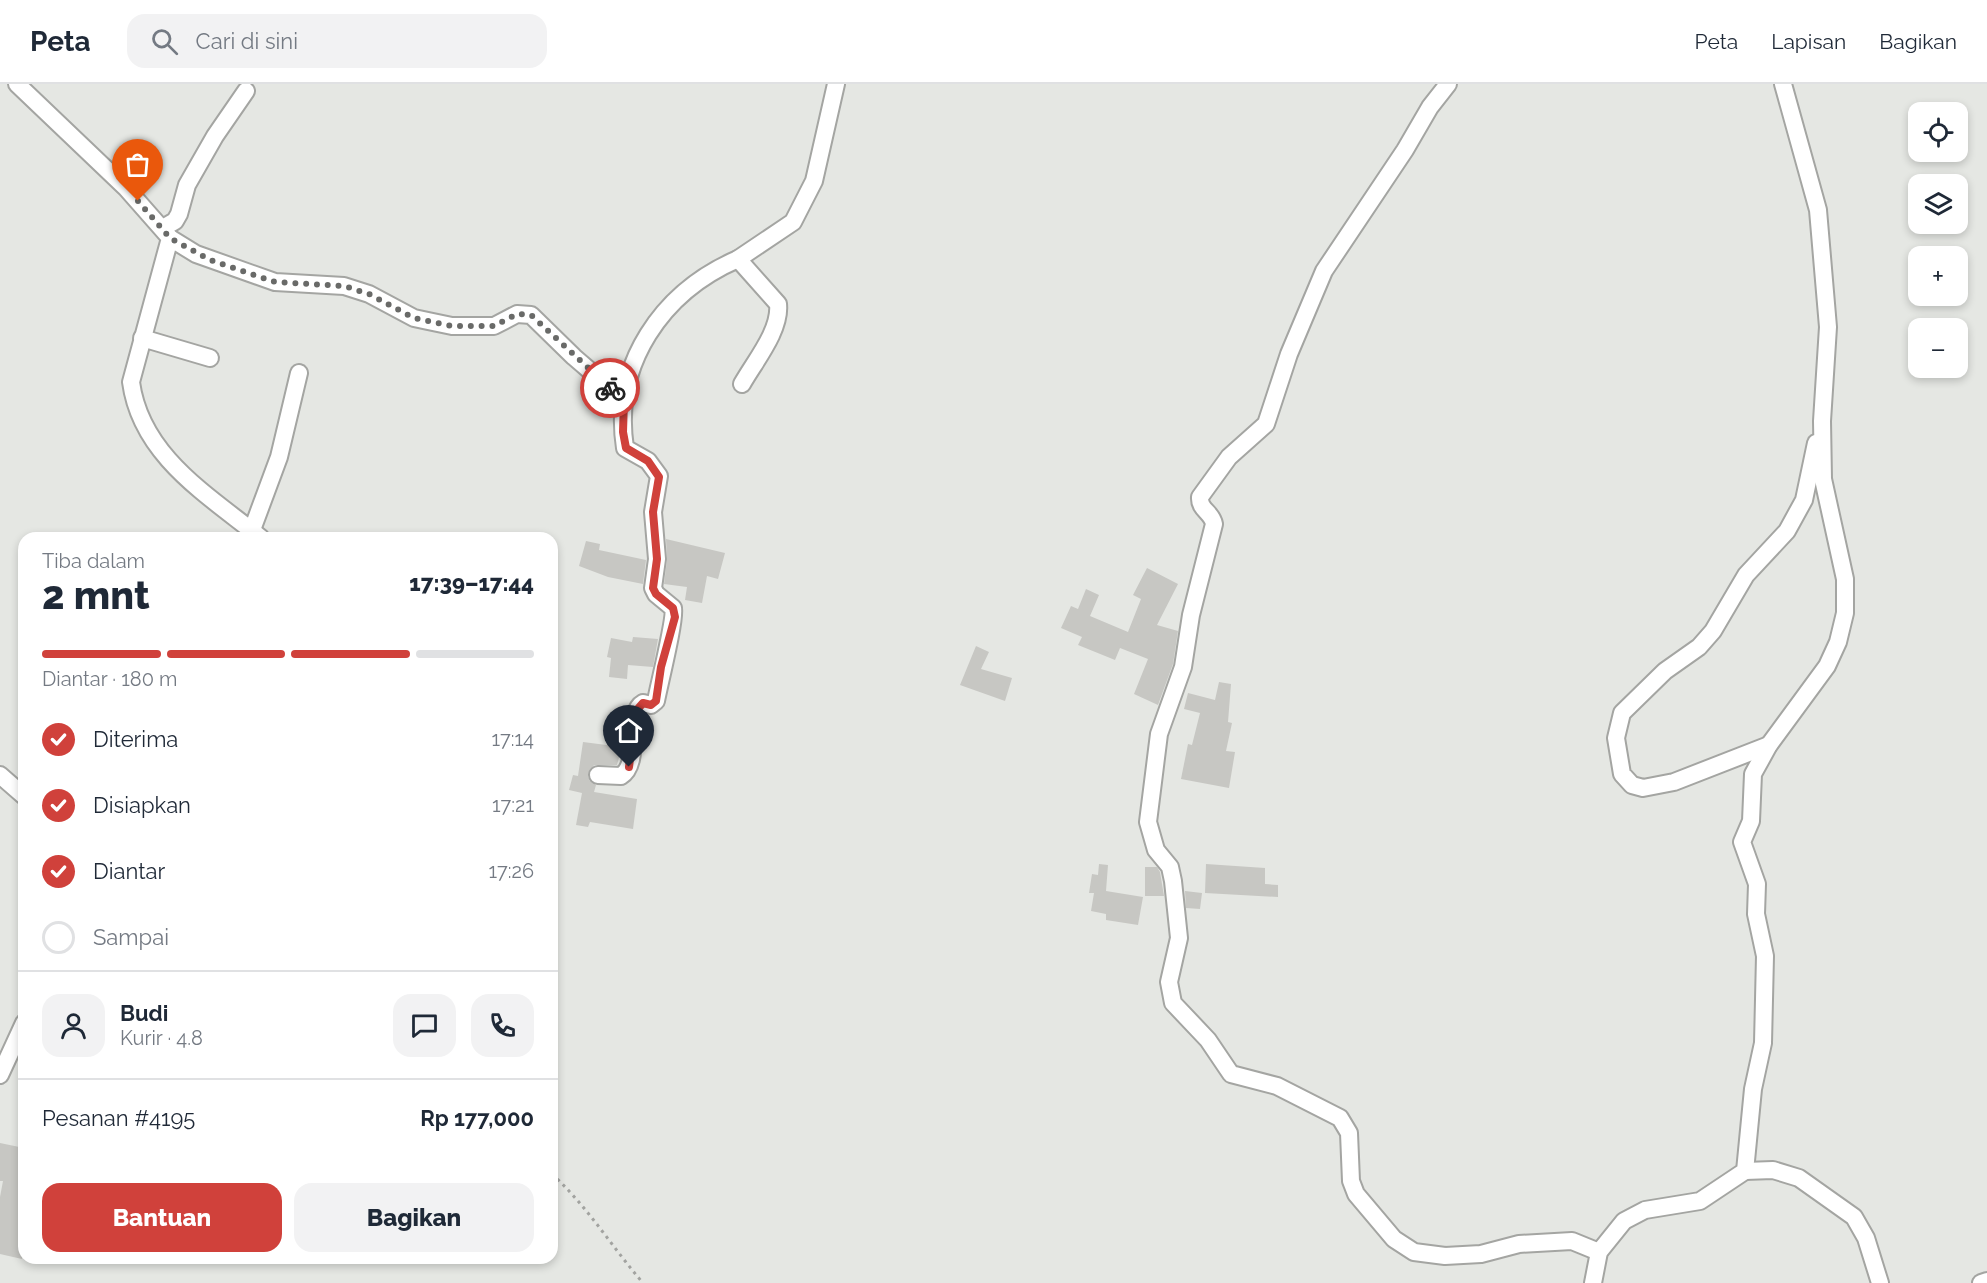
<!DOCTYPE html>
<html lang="id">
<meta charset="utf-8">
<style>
:root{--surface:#fff;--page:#f2f2f3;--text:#1f2937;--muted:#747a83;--line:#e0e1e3;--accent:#d0413b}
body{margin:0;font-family:Raleway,sans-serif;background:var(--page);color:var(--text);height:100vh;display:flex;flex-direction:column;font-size:22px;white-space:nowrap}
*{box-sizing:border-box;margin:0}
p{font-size:20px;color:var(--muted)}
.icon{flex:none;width:33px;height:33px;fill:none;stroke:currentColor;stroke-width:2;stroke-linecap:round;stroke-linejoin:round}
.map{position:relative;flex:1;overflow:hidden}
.details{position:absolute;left:18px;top:448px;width:540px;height:732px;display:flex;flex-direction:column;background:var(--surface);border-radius:18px;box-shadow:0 3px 9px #0003}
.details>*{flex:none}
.controls{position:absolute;left:1908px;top:18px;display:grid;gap:12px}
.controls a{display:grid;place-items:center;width:60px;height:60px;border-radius:12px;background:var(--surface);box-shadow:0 3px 9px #0003;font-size:30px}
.pin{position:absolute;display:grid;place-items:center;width:51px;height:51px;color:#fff;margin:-62px -26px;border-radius:50% 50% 50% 0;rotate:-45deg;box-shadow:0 0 6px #0007}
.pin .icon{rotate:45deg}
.courier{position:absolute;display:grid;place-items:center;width:60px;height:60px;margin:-30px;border:4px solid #d0413b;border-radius:50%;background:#fff;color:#222;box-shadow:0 2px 8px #0007}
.head em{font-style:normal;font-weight:800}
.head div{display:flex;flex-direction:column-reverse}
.head{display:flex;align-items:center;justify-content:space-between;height:102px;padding:0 24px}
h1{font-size:39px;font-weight:800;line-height:45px}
.bar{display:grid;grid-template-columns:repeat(4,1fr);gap:9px 6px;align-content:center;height:72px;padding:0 24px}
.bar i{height:8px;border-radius:4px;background:var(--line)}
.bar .on{background:var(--accent)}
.bar p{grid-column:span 4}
.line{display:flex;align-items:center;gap:15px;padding:0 24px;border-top:2px solid var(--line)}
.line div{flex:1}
.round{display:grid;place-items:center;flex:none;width:63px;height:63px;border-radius:18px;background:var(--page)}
ol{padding:0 24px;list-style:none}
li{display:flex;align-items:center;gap:18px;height:66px}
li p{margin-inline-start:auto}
li .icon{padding:6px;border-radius:50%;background:var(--accent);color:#fff;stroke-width:4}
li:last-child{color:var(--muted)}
li i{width:33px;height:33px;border:3px solid var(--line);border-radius:50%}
.cta{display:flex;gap:12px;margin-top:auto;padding:12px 24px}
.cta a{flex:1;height:69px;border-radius:18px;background:var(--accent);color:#fff;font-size:24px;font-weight:800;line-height:69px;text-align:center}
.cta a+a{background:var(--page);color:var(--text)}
header{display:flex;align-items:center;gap:36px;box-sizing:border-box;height:84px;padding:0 30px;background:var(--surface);border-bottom:2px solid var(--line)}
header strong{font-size:28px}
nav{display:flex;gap:33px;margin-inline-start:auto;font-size:21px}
.search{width:420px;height:54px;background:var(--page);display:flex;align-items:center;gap:15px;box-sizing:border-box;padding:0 21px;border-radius:18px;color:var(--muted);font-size:22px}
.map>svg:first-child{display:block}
.building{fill:#c7c7c3}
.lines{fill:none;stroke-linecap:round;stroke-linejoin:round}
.minor-casing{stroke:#a4a5a2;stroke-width:20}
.path{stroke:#a2a3a0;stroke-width:3;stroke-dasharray:3 4.5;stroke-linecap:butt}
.minor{stroke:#fff;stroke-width:16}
.done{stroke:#696a68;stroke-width:6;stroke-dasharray:0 10.8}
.route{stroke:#d0413b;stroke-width:8}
</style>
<header>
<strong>Peta</strong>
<div class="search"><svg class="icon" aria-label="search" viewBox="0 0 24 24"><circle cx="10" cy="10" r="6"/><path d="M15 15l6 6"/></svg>Cari di sini</div>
<nav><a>Peta</a><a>Lapisan</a><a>Bagikan</a></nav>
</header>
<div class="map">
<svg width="1987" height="1199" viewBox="0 0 1987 1199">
<rect width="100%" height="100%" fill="#e5e7e3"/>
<!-- building -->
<g class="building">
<polygon points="666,455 725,469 718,495 707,492 702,519 685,516 687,503 664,500 667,476"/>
<polygon points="586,457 600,460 599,466 646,476 643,500 608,493 579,482"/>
<polygon points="1147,484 1178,500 1157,541 1178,547 1173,580 1158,621 1134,610 1148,575 1120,564 1115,576 1078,561 1082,553 1061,544 1071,522 1078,525 1086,505 1099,511 1090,532 1128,548 1141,515 1133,511"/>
<polygon points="633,553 658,555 653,583 628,581 627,595 609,593 611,574 607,573 611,554 632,558"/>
<polygon points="976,562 989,568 981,585 1012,594 1005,617 960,601"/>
<polygon points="1219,598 1231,600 1228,638 1232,639 1226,667 1235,668 1229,704 1181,695 1188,660 1192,661 1200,629 1184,625 1188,609 1215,616"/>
<polygon points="583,658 622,663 617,681 594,681 588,691 589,696 596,701 594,708 637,715 633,745 590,738 588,743 576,741 582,709 569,706 573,691 578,692"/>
<polygon points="1099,780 1108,781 1106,807 1143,813 1138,841 1106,836 1106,830 1091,827 1094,809 1089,809 1092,790 1098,791"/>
<polygon points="1206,780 1265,784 1265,800 1278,801 1278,813 1205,809"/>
<polygon points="1145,783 1157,783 1160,788 1164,812 1145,812"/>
<polygon points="1185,807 1202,809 1200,825 1186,824"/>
<polygon points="0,1059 24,1064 22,1175 0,1170 0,1113 3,1097 0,1097"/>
</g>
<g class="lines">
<!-- minor casing -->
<g class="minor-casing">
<g id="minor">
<path d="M17,0L126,104L170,154L131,298C141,372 208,411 261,454"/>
<path d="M1448,0L1430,23L1405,66L1324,187L1289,270L1266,340L1229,373L1200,413C1199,426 1212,428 1214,440L1191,531L1183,583L1159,650L1148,738L1156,766L1170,783L1173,797L1179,854L1169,898L1173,919L1208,956L1231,990L1277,1002L1340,1034L1349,1049L1351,1097L1356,1110L1394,1155L1414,1168L1445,1172L1481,1170L1519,1160L1572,1157L1599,1168"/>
<polyline points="163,144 175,137 179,130 187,101 215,52 246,7"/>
<polyline points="170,154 196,170 275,198 344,202 369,210 414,234 428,237 452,242 494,242 517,230 531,231 574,273 624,316"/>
<polyline points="142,254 210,274"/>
<path d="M742,300C755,277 781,246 778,220L738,175L793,138L814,97L836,0"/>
<polyline points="249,454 279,373 299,289"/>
<polyline points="1769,661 1674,698 1643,704 1632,701 1622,690 1616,654 1622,629 1665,587 1699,563 1713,547 1746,491 1787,447 1804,416 1816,359"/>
<polyline points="0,691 24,712"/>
<path d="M598,691L621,692C642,679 625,629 643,619L651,621L656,617C659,601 676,533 673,524L656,510L653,504L657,475L653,428L659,392L648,377L625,364C612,280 662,208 738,175"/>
<polyline points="0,991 24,939"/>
<polyline points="1745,1087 1773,1086 1799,1094 1854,1133 1866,1154 1880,1199"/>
<polyline points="1593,1199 1599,1168 1624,1137 1645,1126 1700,1117 1745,1087 1753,1005 1763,959 1765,872 1756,830 1757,800 1742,758 1751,737 1753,690 1769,661 1827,582 1838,558 1845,529 1845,495 1823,395 1822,337 1828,243 1818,126 1783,0"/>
<polyline points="1981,1199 1987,1197"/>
</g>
</g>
<!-- path -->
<path class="path" d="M552,1090C587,1122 612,1163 643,1199"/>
<!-- minor -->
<use href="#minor" class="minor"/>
</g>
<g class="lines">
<!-- done -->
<polyline class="done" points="138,117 170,154 210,176 275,198 344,202 369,210 414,234 452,242 494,242 517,230 531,231 610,304"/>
<!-- route -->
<polyline class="route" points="610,304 624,316 623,348 626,364 648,377 659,393 653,428 657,475 653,504 656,510 673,524 675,533 661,583 656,617 651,621 643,619 636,627 629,683"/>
</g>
</svg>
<div class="controls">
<a><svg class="icon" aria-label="locate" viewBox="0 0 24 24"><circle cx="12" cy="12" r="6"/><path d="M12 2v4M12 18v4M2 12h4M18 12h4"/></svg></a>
<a><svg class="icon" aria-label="layers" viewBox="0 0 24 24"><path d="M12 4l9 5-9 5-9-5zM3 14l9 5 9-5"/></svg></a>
<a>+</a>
<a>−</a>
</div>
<div class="pin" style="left:138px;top:117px;background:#ea580c"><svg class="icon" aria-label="bag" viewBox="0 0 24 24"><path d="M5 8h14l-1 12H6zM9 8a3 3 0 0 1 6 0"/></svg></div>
<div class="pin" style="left:629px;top:683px;background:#1f2937"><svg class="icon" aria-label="home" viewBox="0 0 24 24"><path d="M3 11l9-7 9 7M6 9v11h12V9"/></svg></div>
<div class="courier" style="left:610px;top:304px"><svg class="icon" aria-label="bike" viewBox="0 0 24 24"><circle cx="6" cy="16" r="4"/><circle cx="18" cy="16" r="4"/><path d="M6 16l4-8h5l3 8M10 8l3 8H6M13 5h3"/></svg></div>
<section class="details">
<div class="head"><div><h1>2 mnt</h1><p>Tiba dalam</p></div><em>17:39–17:44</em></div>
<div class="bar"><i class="on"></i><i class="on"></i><i class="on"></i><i></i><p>Diantar · 180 m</p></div>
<ol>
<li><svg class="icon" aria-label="check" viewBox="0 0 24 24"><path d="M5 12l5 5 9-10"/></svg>Diterima<p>17:14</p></li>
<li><svg class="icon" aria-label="check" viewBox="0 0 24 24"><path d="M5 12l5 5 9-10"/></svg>Disiapkan<p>17:21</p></li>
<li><svg class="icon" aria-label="check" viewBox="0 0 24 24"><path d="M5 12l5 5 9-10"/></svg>Diantar<p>17:26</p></li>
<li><i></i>Sampai</li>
</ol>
<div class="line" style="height:108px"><a class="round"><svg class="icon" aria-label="person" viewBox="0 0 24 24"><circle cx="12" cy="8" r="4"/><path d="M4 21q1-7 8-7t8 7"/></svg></a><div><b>Budi</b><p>Kurir · 4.8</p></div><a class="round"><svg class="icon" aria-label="chat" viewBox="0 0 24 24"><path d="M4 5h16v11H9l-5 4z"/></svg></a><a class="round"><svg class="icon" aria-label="phone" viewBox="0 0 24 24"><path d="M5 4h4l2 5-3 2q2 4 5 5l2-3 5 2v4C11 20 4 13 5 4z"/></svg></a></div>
<div class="line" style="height:78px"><div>Pesanan #4195</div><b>Rp 177,000</b></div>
<div class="cta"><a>Bantuan</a><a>Bagikan</a></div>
</section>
</div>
